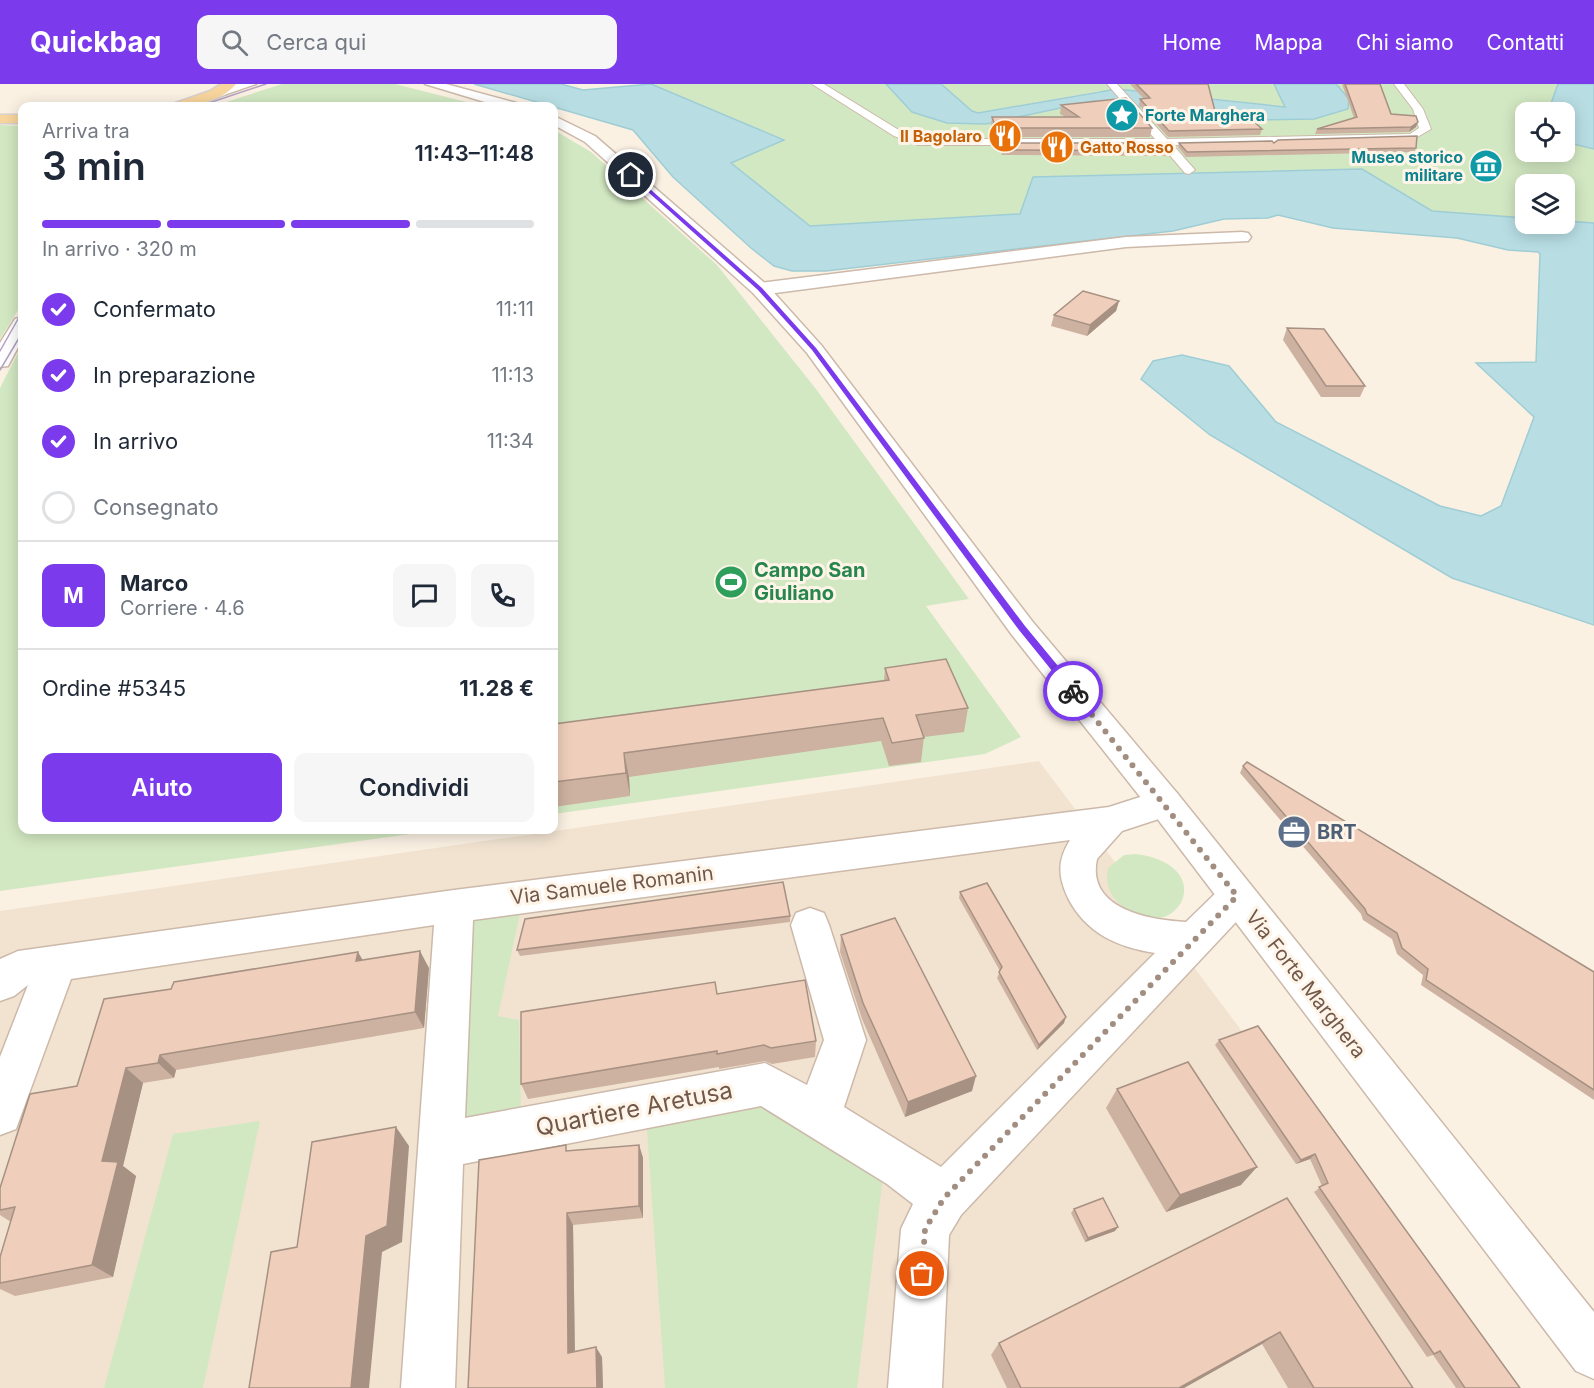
<!DOCTYPE html>
<html lang="it">
<meta charset="utf-8">
<style>
:root{--surface:#fff;--page:#f6f6f7;--text:#1f2937;--muted:#747a83;--line:#e0e1e3;--accent:#7c3aed}
body{margin:0;font-family:Inter,sans-serif;background:var(--page);color:var(--text);height:100vh;display:flex;flex-direction:column;font-size:22px;white-space:nowrap}
*{box-sizing:border-box;margin:0}
p{font-size:20px;color:var(--muted)}
.icon{flex:none;width:33px;height:33px;fill:none;stroke:currentColor;stroke-width:2;stroke-linecap:round;stroke-linejoin:round}
.map{position:relative;flex:1;overflow:hidden}
.sheet{position:absolute;left:18px;top:18px;width:540px;height:732px;display:flex;flex-direction:column;background:var(--surface);border-radius:12px;box-shadow:0 3px 15px #0003}
.sheet>*{flex:none}
.buttons{position:absolute;left:1515px;top:18px;display:grid;gap:12px}
.buttons a{display:grid;place-items:center;width:60px;height:60px;border-radius:12px;background:var(--surface);box-shadow:0 3px 15px #0003;font-size:30px}
.pin{position:absolute;display:grid;place-items:center;width:51px;height:51px;color:#fff;margin:-26px;border:3px solid #fff;border-radius:50%;box-shadow:0 2px 6px #0007}
.courier{position:absolute;display:grid;place-items:center;width:60px;height:60px;margin:-30px;border:4px solid #7c3aed;border-radius:50%;background:#fff;color:#222;box-shadow:0 2px 8px #0007}
.overview em{font-style:normal;font-weight:600}
.overview div{display:flex;flex-direction:column-reverse}
.overview{display:flex;align-items:center;justify-content:space-between;height:102px;padding:0 24px}
h1{font-size:39px;font-weight:600;line-height:45px}
.bar{display:grid;grid-template-columns:repeat(4,1fr);gap:9px 6px;align-content:center;height:72px;padding:0 24px}
.bar i{height:8px;border-radius:4px;background:var(--line)}
.bar .on{background:var(--accent)}
.bar p{grid-column:span 4}
.line{display:flex;align-items:center;gap:15px;padding:0 24px;border-top:2px solid var(--line)}
.line div{flex:1}
.round{display:grid;place-items:center;flex:none;width:63px;height:63px;border-radius:12px;background:var(--page)}
ol{padding:0 24px;list-style:none}
li{display:flex;align-items:center;gap:18px;height:66px}
li p{margin-inline-start:auto}
li .icon{padding:6px;border-radius:50%;background:var(--accent);color:#fff;stroke-width:4}
li:last-child{color:var(--muted)}
li i{width:33px;height:33px;border:3px solid var(--line);border-radius:50%}
.action{display:flex;gap:12px;margin-top:auto;padding:12px 24px}
.action a{flex:1;height:69px;border-radius:12px;background:var(--accent);color:#fff;font-size:24px;font-weight:600;line-height:69px;text-align:center}
.action a+a{background:var(--page);color:var(--text)}
header{display:flex;align-items:center;gap:36px;box-sizing:border-box;height:84px;padding:0 30px;background:var(--accent);color:#fff}
header strong{font-size:28px}
nav{display:flex;gap:33px;margin-inline-start:auto;font-size:21px}
.search{width:420px;height:54px;background:var(--page);display:flex;align-items:center;gap:15px;box-sizing:border-box;padding:0 21px;border-radius:12px;color:var(--muted);font-size:22px}
.map>svg:first-child{display:block}
.residential{fill:#f2e3d1}
.green{fill:#d2e8c2}
.water{fill:#b8dee4;stroke:#9fcdd5;stroke-width:1.5}
.lines{fill:none;stroke-linecap:round;stroke-linejoin:round}
.pedestrian-casing{stroke:#ccb9aa;stroke-width:2}
.minor-casing{stroke:#ccb9aa;stroke-width:3}
.tertiary-casing{stroke:#ccb9aa;stroke-width:3}
.primary-casing{stroke:#d8d0cc;stroke-width:3}
.pedestrian{fill:#fff;fill-rule:evenodd}
.minor{fill:#fff;fill-rule:evenodd}
.tertiary{fill:#fff;fill-rule:evenodd}
.primary{fill:#f8d59d;fill-rule:evenodd}
.tram{stroke:#b4a2c4;stroke-width:1.5}
.wall{fill:#ceb2a1}
.shaded-wall{fill:#a79183}
.building{fill:#efcfbb;stroke:#a79183;stroke-width:1.5}
.route{fill:#7c3aed}
.done{stroke:#a28e80;stroke-width:6;stroke-dasharray:0 10.8}
.labels{text-anchor:middle;stroke-width:6;stroke-linejoin:round;paint-order:stroke}
.far-culture-label{font-size:16px;font-weight:bold;fill:#0d838f;stroke:#fef5e8;text-anchor:start}
.far-food-label{font-size:16px;font-weight:bold;fill:#c56008;stroke:#fef5e8;text-anchor:end}
.leisure-label{font-size:20px;font-weight:bold;fill:#27864d;stroke:#fef5e8;text-anchor:start}
.service-label{font-size:20px;font-weight:bold;fill:#4e5e75;stroke:#fef5e8;text-anchor:start}
.street-label{font-size:20px;fill:#72584a;stroke:#fef5e8}
.near-street-label{font-size:24px;fill:#72584a;stroke:#fef5e8}
</style>
<header>
<strong>Quickbag</strong>
<div class="search"><svg class="icon" aria-label="search" viewBox="0 0 24 24"><circle cx="10" cy="10" r="6"/><path d="M15 15l6 6"/></svg>Cerca qui</div>
<nav><a>Home</a><a>Mappa</a><a>Chi siamo</a><a>Contatti</a></nav>
</header>
<div class="map">
<svg width="1594" height="1304" viewBox="0 0 1594 1304">
<rect width="100%" height="100%" fill="#fbf1e3"/>
<!-- residential -->
<polygon class="residential" points="1039,677 1510,1304 0,1304 0,827"/>
<!-- green -->
<g class="green">
<polygon points="282,0 395,0 482,22 214,22"/>
<polygon points="651,0 886,0 912,28 947,39 986,40 1093,17 1258,36 1349,15 1336,0 1558,0 1548,28 1526,28 1526,68 1564,68 1565,58 1594,65 1594,139 1565,137 1564,100 1526,100 1525,134 1432,127 1362,85 1033,93 1020,130 810,142 731,79 783,55"/>
<polygon points="941,0 1274,0 1285,23 1145,6 1100,7 978,29 972,27"/>
<polygon points="0,41 22,42 22,220 0,255"/>
<polygon points="554,46 591,68 717,181 816,305 969,515 926,522 1021,653 985,670 554,730"/>
<polygon points="22,261 22,746 439,746 0,807 0,304"/>
<path d="M1136,770C1225,782 1173,868 1121,821C1109,810 1105,800 1108,784L1124,771Z"/>
<polygon points="522,820 498,932 519,936 521,1030 454,1042 468,828"/>
<polygon points="759,1010 884,1085 857,1304 665,1304 646,1032"/>
<polygon points="260,1037 203,1304 104,1304 173,1050"/>
</g>
<!-- water -->
<g class="water">
<polygon points="474,0 561,0 583,6 651,0 784,56 731,79 810,142 1020,130 1033,93 1362,85 1432,127 1525,134 1526,140 1564,140 1565,137 1594,139 1594,541 1452,494 1210,351 1141,295 1153,277 1182,271 1229,282 1276,338 1440,422 1481,432 1501,422 1534,333 1476,279 1536,278 1540,170 1538,168 1508,166 1457,154 1333,144 1278,131 1268,134 1224,135 1173,147 826,187 792,187 774,182 751,164 673,93 633,46"/>
<polygon points="886,0 941,0 972,27 978,29 1117,5 1285,23 1274,0 1336,0 1349,15 1348,25 1314,35 1258,36 1093,17 986,40 947,39 912,28"/>
<polygon points="1558,0 1594,0 1594,65 1565,58 1564,28 1548,28"/>
</g>
<g class="lines">
<!-- pedestrian casing -->
<g class="pedestrian-casing">
<polygon id="pedestrian" points="812,0 824,0 902,48 920,55 1155,55 1107,0 1117,0 1167,55 1410,50 1419,44 1413,25 1394,0 1404,0 1423,25 1431,45 1412,56 1173,61 1195,86 1189,90 1185,89 1161,61 918,61 894,52"/>
</g>
<!-- minor casing -->
<g class="minor-casing">
<g id="minor">
<polygon points="1242,148 1248,149 1251,153 1248,157 1126,163 760,211 750,205 760,199 1126,153"/>
<path d="M1165,705L1177,709L1183,719L1177,729L1122,747L1097,775C1086,826 1151,836 1186,838L1224,801L1237,796L1250,801L1256,812L1250,823L961,1131L949,1151L942,1304H888L901,1145L913,1120L887,1100L761,1022L463,1080L455,1304H401L434,841L71,895L16,1045L0,1051V973L28,901L14,912L0,917V875L18,867L454,806L1109,723ZM1070,756C1057,777 1058,792 1068,814C1086,849 1117,863 1155,869L941,1083L844,1023L866,956L829,841L824,829L810,824L796,829L791,841L824,956L807,1001L765,979L465,1034L473,836Z"/>
</g>
</g>
<!-- tertiary casing -->
<g class="tertiary-casing">
<g id="tertiary">
<polygon points="236,0 256,0 215,14 208,10"/>
<polygon points="425,0 446,0 516,19 518,22 498,22"/>
<polygon points="554,32 595,52 767,201 821,261 1032,537 1177,709 1594,1228 1594,1295 1576,1287 1153,729 1012,551 807,269 753,209 585,58 554,41"/>
<polygon points="22,233 22,256 8,282 0,283 0,259 15,235"/>
</g>
</g>
<!-- primary casing -->
<g class="primary-casing">
<g id="primary">
<path d="M221,0H236C221,18 189,24 167,22L210,7Z"/>
<rect x="0" y="31" width="22" height="8"/>
</g>
</g>
<!-- pedestrian -->
<use href="#pedestrian" class="pedestrian"/>
<!-- minor -->
<use href="#minor" class="minor"/>
<!-- tertiary -->
<use href="#tertiary" class="tertiary"/>
<!-- primary -->
<use href="#primary" class="primary"/>
<!-- tram -->
<g class="tram">
<polyline points="200,22 266,0"/>
<polyline points="0,267 22,228"/>
<polyline points="0,286 22,249"/>
</g>
</g>
<!-- wall -->
<g class="wall">
<polygon points="1130,0 1208,0 1216,31 1262,45 1260,51 1168,53 1139,21 1140,15 1144,15"/>
<polygon points="1342,0 1380,0 1391,30 1416,43 1409,48 1315,50 1317,45 1354,34"/>
<polygon points="1061,21 1152,44 1150,53 995,53 991,42 992,33 1065,33 1060,30"/>
<polygon points="1000,59 1168,67 1167,72 1002,71 999,63"/>
<polygon points="1179,59 1274,59 1416,64 1414,68 1186,73 1178,63"/>
<polygon points="1119,217 1116,227 1087,252 1051,242 1054,231"/>
<polygon points="1287,244 1365,302 1360,313 1321,313 1283,256"/>
<polygon points="885,584 968,624 964,648 924,653 921,678 889,682 881,657 629,693 630,712 554,723 554,640 884,597"/>
<polygon points="1243,682 1594,888 1594,1016 1421,901 1423,891 1397,870 1392,855 1363,836 1361,830 1240,689"/>
<polygon points="960,808 1064,939 1037,966 997,894 1000,887 959,814"/>
<polygon points="790,832 790,838 520,872 517,866"/>
<polygon points="841,851 972,1007 905,1033 862,935 840,868"/>
<polygon points="363,876 429,884 424,944 176,986 174,994 143,999 123,1082 136,1092 113,1193 15,1212 0,1205 0,1173 11,1138 0,1131 0,1104 77,1002"/>
<polygon points="717,910 816,957 815,973 772,980 765,977 719,985 719,983 528,1015 521,1000"/>
<polygon points="1219,956 1520,1304 1456,1304 1433,1271 1427,1273 1314,1108 1322,1102 1310,1075 1296,1080 1215,961"/>
<polygon points="1117,1005 1241,1101 1166,1128 1106,1024"/>
<polygon points="639,1061 643,1074 643,1134 573,1141 575,1268 602,1273 603,1304 468,1304 569,1067"/>
<polygon points="1287,1114 1413,1304 1288,1304 1262,1260 1184,1304 1007,1304 991,1271 999,1259"/>
<polygon points="1074,1125 1115,1147 1085,1158 1071,1129"/>
</g>
<!-- shaded-wall -->
<g class="shaded-wall">
<polygon points="1418,38 1416,43 1409,48 1411,43"/>
<polygon points="1119,217 1116,227 1087,252 1090,241"/>
<polygon points="624,669 629,693 630,712 626,689"/>
<polygon points="420,867 429,884 424,944 415,928"/>
<polygon points="358,868 368,885 356,877"/>
<polygon points="1066,933 1064,939 1037,966 1039,961"/>
<polygon points="160,971 176,986 174,994 158,979"/>
<polygon points="126,984 143,999 123,1082 136,1092 113,1193 92,1181 102,1077"/>
<polygon points="976,992 972,1007 905,1033 908,1018"/>
<polygon points="396,1043 409,1062 402,1158 382,1168 369,1304 351,1304 366,1152"/>
<polygon points="639,1061 643,1074 643,1134 639,1122"/>
<polygon points="1315,1070 1310,1075 1296,1080 1301,1076"/>
<polygon points="1257,1083 1241,1101 1166,1128 1180,1111"/>
<polygon points="567,1129 573,1141 575,1278 568,1269"/>
<polygon points="1118,1143 1115,1147 1085,1158 1088,1154"/>
<polygon points="1280,1248 1262,1260 1184,1304 1179,1304"/>
<polygon points="596,1263 602,1273 603,1304 597,1304"/>
</g>
<!-- building -->
<g class="building">
<polygon points="1136,0 1208,0 1216,31 1247,31 1262,45 1169,47 1140,15 1150,14"/>
<polygon points="1345,0 1380,0 1391,30 1416,32 1418,38 1411,43 1317,45 1357,33"/>
<polygon points="1126,14 1152,44 996,44 992,33 1079,33 1061,21"/>
<polygon points="1417,52 1416,64 1187,68 1179,59 1272,57 1274,59 1278,56"/>
<polygon points="1000,59 1161,59 1168,67 1003,66"/>
<polygon points="1083,207 1119,217 1090,241 1054,231"/>
<polygon points="1287,244 1324,245 1365,302 1326,302"/>
<polygon points="946,575 968,624 916,631 924,654 892,659 883,634 624,669 626,689 554,698 554,640 889,596 885,584"/>
<polygon points="1247,678 1594,888 1594,1006 1426,896 1428,885 1402,864 1397,849 1367,830 1365,825 1243,682"/>
<polygon points="783,798 790,832 517,866 525,835"/>
<polygon points="987,799 1066,933 1039,961 999,888 1002,883 960,808"/>
<polygon points="895,834 976,992 908,1018 863,919 841,851"/>
<polygon points="420,867 415,928 160,971 158,979 126,984 102,1077 118,1078 92,1181 0,1199 0,1173 15,1123 0,1126 0,1104 30,1010 77,1002 104,915 171,905 174,898 358,868 356,877"/>
<polygon points="805,896 816,957 771,964 764,961 717,970 717,967 521,1000 521,928 715,898 717,910"/>
<polygon points="1258,942 1520,1304 1465,1304 1440,1267 1434,1270 1319,1103 1328,1099 1315,1070 1301,1076 1219,956"/>
<polygon points="1188,978 1257,1083 1180,1111 1117,1005"/>
<polygon points="396,1043 387,1142 366,1152 351,1304 249,1304 271,1168 297,1163 312,1058"/>
<polygon points="566,1061 566,1067 639,1061 639,1122 567,1129 568,1269 596,1263 597,1304 468,1304 479,1076"/>
<polygon points="1103,1114 1118,1143 1088,1154 1074,1125"/>
<polygon points="1287,1114 1413,1304 1314,1304 1280,1248 1179,1304 1021,1304 999,1259"/>
</g>
<!-- route -->
<polygon class="route" points="633,90 762,204 816,264 1025,542 1077,605 1077,609 1070,609 1019,546 812,266 758,206 629,91"/>
<g class="lines">
<!-- done -->
<polyline class="done" points="922,1190 925,1145 944,1114 1237,812 1073,607"/>
</g>
<!-- icons -->
<defs>
<g id="sight-disc" transform="scale(1.725)"><circle r="9.5" fill="#0f9aa8" stroke="#fef5e8"/><path d="M0-6L1.8-2.2L6-1.7L2.9 1.2L3.7 5.4L0 3.3L-3.7 5.4L-2.9 1.2L-6-1.7L-1.8-2.2Z" fill="#fff"/></g>
<g id="restaurant-disc" transform="scale(1.725)"><circle r="9.5" fill="#e8710a" stroke="#fef5e8"/><path d="M-5-6h1v4h1v-4h1v4h1v-4h1v5L-1.5 .5V6h-2V.5L-5-1ZM5-6V6H3V1.5H1.5Q1.5-4 5-6Z" fill="#fff"/></g>
<g id="museum-disc" transform="scale(1.725)"><circle r="9.5" fill="#0f9aa8" stroke="#fef5e8"/><path d="M0-6L6-3V-2H-6V-3ZM-5-1h2V3h-2ZM-1-1h2V3h-2ZM3-1h2V3H3ZM-6 4H6V6H-6Z" fill="#fff"/></g>
<g id="stadium-disc" transform="scale(1.725)"><circle r="9.5" fill="#2e9e5b" stroke="#fef5e8"/><path d="M0-5a6.5 5 0 1 0 0 10a6.5 5 0 1 0 0-10ZM-3.5-1.8h7v3.6h-7Z" fill="#fff"/></g>
<g id="office-disc" transform="scale(1.725)"><circle r="9.5" fill="#5c6f8a" stroke="#fef5e8"/><path d="M-6-3h4V-5.5h4V-3h4V5H-6ZM-1-4.5V-3h2v-1.5ZM-6 0V1H6V0Z" fill="#fff"/></g>
</defs>
<g fill-rule="evenodd">
<use href="#sight-disc" x="1122" y="31"/>
<use href="#restaurant-disc" x="1005" y="52"/>
<use href="#restaurant-disc" x="1057" y="63"/>
<use href="#museum-disc" x="1486" y="82"/>
<use href="#stadium-disc" x="731" y="498"/>
<use href="#office-disc" x="1294" y="748"/>
</g>
<g class="labels">
<!-- far-culture labels -->
<g class="far-culture-label">
<text x="1145" y="37">Forte Marghera</text>
<text x="1463" y="79" text-anchor="end">Museo storico<tspan x="1463" dy="18">militare</tspan></text>
</g>
<!-- far-food labels -->
<g class="far-food-label">
<text x="982" y="58">Il Bagolaro</text>
<text x="1080" y="69" text-anchor="start">Gatto Rosso</text>
</g>
<!-- leisure labels -->
<g class="leisure-label">
<text x="754" y="493">Campo San<tspan x="754" dy="23">Giuliano</tspan></text>
</g>
<!-- service labels -->
<g class="service-label">
<text x="1317" y="755">BRT</text>
</g>
<!-- street labels -->
<g class="street-label">
<text transform="translate(612 801) rotate(-7)" y="7">Via Samuele Romanin</text>
<text transform="translate(1306 900) rotate(52)" y="7">Via Forte Marghera</text>
</g>
<!-- near-street labels -->
<g class="near-street-label">
<text transform="translate(634 1025) rotate(-11)" y="8">Quartiere Aretusa</text>
</g>
</g>
</svg>
<div class="buttons">
<a><svg class="icon" aria-label="locate" viewBox="0 0 24 24"><circle cx="12" cy="12" r="6"/><path d="M12 2v4M12 18v4M2 12h4M18 12h4"/></svg></a>
<a><svg class="icon" aria-label="layers" viewBox="0 0 24 24"><path d="M12 4l9 5-9 5-9-5zM3 14l9 5 9-5"/></svg></a>
</div>
<div class="pin" style="left:922px;top:1190px;background:#ea580c"><svg class="icon" aria-label="bag" viewBox="0 0 24 24"><path d="M5 8h14l-1 12H6zM9 8a3 3 0 0 1 6 0"/></svg></div>
<div class="pin" style="left:631px;top:91px;background:#1f2937"><svg class="icon" aria-label="home" viewBox="0 0 24 24"><path d="M3 11l9-7 9 7M6 9v11h12V9"/></svg></div>
<div class="courier" style="left:1073px;top:607px"><svg class="icon" aria-label="bike" viewBox="0 0 24 24"><circle cx="6" cy="16" r="4"/><circle cx="18" cy="16" r="4"/><path d="M6 16l4-8h5l3 8M10 8l3 8H6M13 5h3"/></svg></div>
<section class="sheet">
<div class="overview"><div><h1>3 min</h1><p>Arriva tra</p></div><em>11:43–11:48</em></div>
<div class="bar"><i class="on"></i><i class="on"></i><i class="on"></i><i></i><p>In arrivo · 320 m</p></div>
<ol>
<li><svg class="icon" aria-label="check" viewBox="0 0 24 24"><path d="M5 12l5 5 9-10"/></svg>Confermato<p>11:11</p></li>
<li><svg class="icon" aria-label="check" viewBox="0 0 24 24"><path d="M5 12l5 5 9-10"/></svg>In preparazione<p>11:13</p></li>
<li><svg class="icon" aria-label="check" viewBox="0 0 24 24"><path d="M5 12l5 5 9-10"/></svg>In arrivo<p>11:34</p></li>
<li><i></i>Consegnato</li>
</ol>
<div class="line" style="height:108px"><b class="round" style="background:var(--accent);color:#fff">M</b><div><b>Marco</b><p>Corriere · 4.6</p></div><a class="round"><svg class="icon" aria-label="chat" viewBox="0 0 24 24"><path d="M4 5h16v11H9l-5 4z"/></svg></a><a class="round"><svg class="icon" aria-label="phone" viewBox="0 0 24 24"><path d="M5 4h4l2 5-3 2q2 4 5 5l2-3 5 2v4C11 20 4 13 5 4z"/></svg></a></div>
<div class="line" style="height:78px"><div>Ordine #5345</div><b>11.28 €</b></div>
<div class="action"><a>Aiuto</a><a>Condividi</a></div>
</section>
</div>
